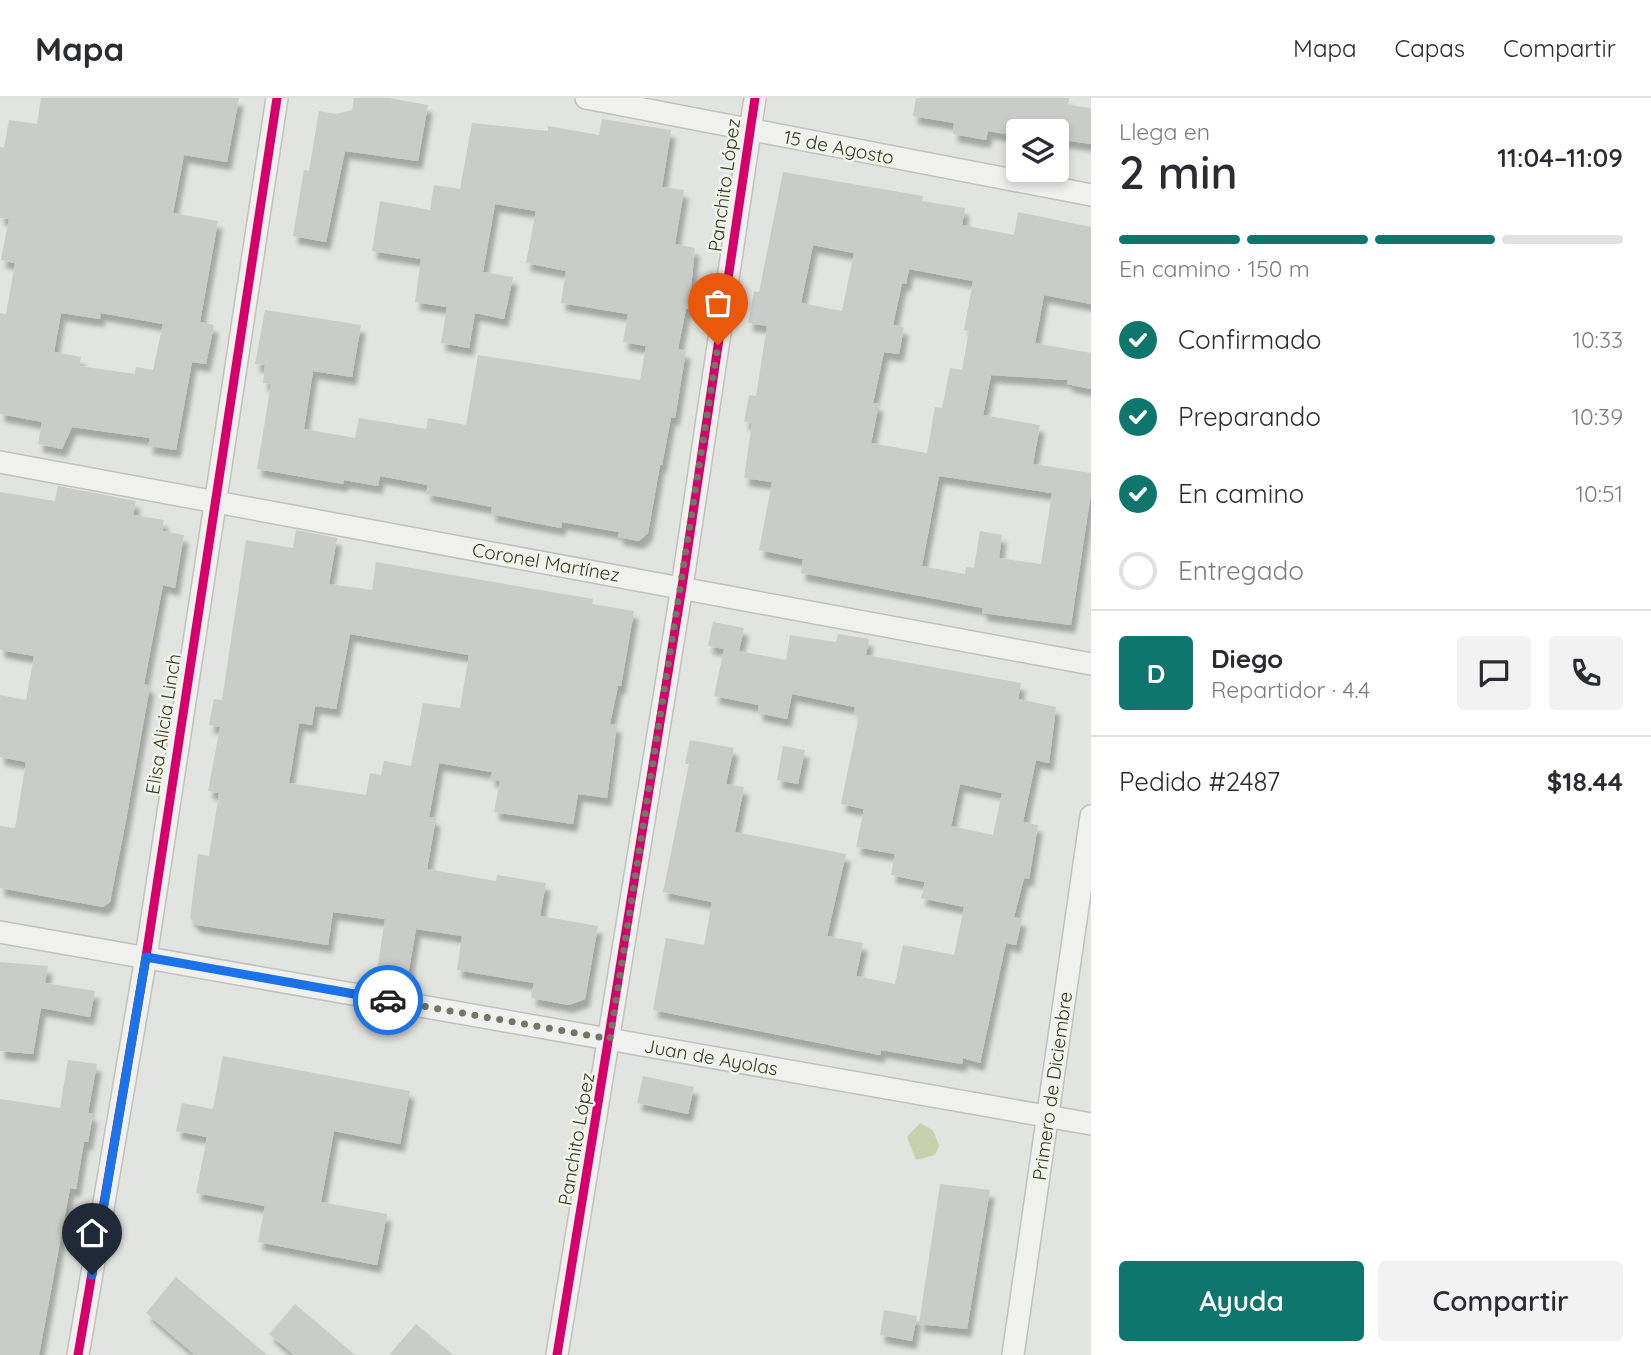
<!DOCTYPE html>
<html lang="es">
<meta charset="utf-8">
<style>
:root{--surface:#fff;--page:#f2f2f3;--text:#2b2b33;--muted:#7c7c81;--line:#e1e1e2;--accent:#0f766e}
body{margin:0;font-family:Quicksand,sans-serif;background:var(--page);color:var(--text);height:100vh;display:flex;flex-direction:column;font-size:26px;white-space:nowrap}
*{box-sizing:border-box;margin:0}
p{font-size:23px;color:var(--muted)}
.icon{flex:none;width:38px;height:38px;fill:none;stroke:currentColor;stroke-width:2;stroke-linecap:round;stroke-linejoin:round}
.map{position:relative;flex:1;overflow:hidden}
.side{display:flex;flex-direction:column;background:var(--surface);width:560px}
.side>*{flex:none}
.tools{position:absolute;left:1006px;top:21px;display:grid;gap:14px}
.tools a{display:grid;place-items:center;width:63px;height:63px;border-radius:7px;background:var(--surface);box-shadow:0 4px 10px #0003;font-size:35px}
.pin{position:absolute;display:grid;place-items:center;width:60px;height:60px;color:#fff;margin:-72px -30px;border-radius:50% 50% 50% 0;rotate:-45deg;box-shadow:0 0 7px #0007}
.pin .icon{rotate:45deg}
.courier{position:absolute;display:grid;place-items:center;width:70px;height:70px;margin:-35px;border:5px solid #1a73e8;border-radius:50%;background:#fff;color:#222;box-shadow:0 2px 9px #0007}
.head em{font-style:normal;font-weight:600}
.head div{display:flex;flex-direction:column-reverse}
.head{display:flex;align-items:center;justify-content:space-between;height:119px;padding:0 28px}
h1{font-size:46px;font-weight:600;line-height:52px}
.bar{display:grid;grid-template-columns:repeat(4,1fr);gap:10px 7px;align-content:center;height:84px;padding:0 28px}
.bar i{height:9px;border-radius:5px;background:var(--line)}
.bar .selected{background:var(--accent)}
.bar p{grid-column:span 4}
.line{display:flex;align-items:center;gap:18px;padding:0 28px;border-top:2px solid var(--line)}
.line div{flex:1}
.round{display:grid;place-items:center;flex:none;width:74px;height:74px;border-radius:7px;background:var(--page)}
ol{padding:0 28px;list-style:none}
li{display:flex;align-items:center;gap:21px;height:77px}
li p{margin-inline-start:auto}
li .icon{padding:7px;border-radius:50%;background:var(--accent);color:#fff;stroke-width:4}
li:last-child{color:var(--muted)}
li i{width:38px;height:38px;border:4px solid var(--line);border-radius:50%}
.primary-button{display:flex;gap:14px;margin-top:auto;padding:14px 28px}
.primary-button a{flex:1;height:80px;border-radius:7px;background:var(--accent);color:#fff;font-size:28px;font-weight:600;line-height:80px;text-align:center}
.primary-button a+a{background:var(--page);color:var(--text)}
header{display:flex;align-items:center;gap:42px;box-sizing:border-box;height:98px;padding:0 35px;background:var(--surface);border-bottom:2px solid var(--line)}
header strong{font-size:33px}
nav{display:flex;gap:38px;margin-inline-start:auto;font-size:24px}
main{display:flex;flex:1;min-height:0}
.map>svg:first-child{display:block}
.water{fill:#c8d1ab}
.building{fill:#caccc7;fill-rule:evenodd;filter:url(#shadow)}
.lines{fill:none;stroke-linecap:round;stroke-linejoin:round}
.minor-casing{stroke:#c0c2bd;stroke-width:24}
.minor{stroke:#f0f1ee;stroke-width:21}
.cycleway-casing{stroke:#f2f4eb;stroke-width:13}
.cycleway{stroke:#d6006c;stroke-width:9}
.done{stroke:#727766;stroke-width:7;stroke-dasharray:0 12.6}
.route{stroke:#1a73e8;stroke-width:9}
.labels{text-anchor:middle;stroke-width:5;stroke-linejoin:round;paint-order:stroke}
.street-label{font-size:19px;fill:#353d25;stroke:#f2f4eb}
</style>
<header>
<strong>Mapa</strong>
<nav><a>Mapa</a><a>Capas</a><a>Compartir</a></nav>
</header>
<main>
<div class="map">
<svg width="1091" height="1257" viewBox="0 0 1091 1257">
<defs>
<filter id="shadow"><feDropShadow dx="4.5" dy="8" stdDeviation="2" flood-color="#0004"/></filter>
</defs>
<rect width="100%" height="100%" fill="#e2e4df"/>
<!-- water -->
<polygon class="water" points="920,1025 933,1032 939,1048 935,1057 916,1062 907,1039"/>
<!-- building -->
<g class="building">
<path d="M41,0H239L227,64L184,57L173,115L218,123L200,224L214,227L206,266L192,264L176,352L148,348L150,340L72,329L62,351L38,346L42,324L0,316V215L6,216L15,165L1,162L9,121L0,120V49L4,50L9,22L37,26ZM61,215L100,221L101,215L163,226L153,272L136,269L135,276L79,268L81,259L54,254Z"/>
<polygon points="354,0 389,0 428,7 418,63 345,53 326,144 293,138 304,72 309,73 319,13 336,16 352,12"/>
<polygon points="916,0 1069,0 1068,7 1091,10 1091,46 1057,41 1057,33 1018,33 1018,38 988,33 986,42 953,36 954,25 913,18"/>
<polygon points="602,21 671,32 662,89 684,92 675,146 695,150 689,211 686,211 678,251 686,253 675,320 671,319 662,367 660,367 648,435 639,443 618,439 619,434 562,424 561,430 530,424 491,416 492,409 426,396 428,387 380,378 378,388 344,382 343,386 257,371 271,286 263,285 265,267 255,266 265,212 361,227 352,279 313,273 304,331 355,340 359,320 426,331 428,320 466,327 478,257 640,282 646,248 623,244 628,216 561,205 566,173 526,165 536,113 495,106 483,174 513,179 504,221 475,215 469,250 441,245 447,209 415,204 421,161 372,153 380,103 430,112 434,87 460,91 472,25 548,33 548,28 599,37"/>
<path d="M783,74L923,98L922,103L965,110L962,127L1014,137L1018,114L1091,129V206L1044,197L1035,245L1091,255V291L1067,286L1068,282L991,277L983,317L1040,327L1033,366L1091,375V395L1071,527L982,515L983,510L801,475L803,461L759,452L772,384L744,380L752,325L744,324L749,297L756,298L767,228L748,225L754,193L759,194ZM813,147L854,155L842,213L801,205ZM909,171L973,183L964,232L969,233L962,272L950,270L942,310L935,309L927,355L871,345L879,306L873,305L884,254L899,256L904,229L893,227L902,185L906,186ZM939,378L1052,395L1041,466L999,460L1002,437L980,433L974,470L966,469L965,476L922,468Z"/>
<polygon points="58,388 136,403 133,417 164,422 162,433 184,437 175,490 163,487 144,586 150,588 126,722 110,804 103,809 0,790 0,728 15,730 26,664 0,659 0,597 26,602 34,558 0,552 0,394 55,403"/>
<path d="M296,432L337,440L329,486L372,492L376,464L593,501L592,506L634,513L621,588H618L610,626L617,627L607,700L578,696L573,726L494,714L500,683L490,681L492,674L439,665L429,719L436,720L427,771L496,783L497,777L546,785L540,818L598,828L585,901L569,907L531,900L534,885L457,872L462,838L416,831L408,877L377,872L385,821L333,814L328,847L197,827L190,820L198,756L209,758L219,695L208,693L220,629L209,627L214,601L222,602L246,442L293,450ZM350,536L469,557L460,610L423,605L411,668L384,663L381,677L370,675L366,697L289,685L299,625L312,627L315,608L336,611Z"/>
<path d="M713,524L744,530L739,553L786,562L790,537L836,544L838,536L869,541L866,557L1021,585L1018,601L1056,609L1049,665L1036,662L1023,724L1038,727L1029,781L1024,780L1014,819L1022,821L1016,847L1006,845L980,965L963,960L962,966L881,952L880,957L653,912L666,840L704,847L712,804L663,794L689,666H685L690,642L734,650L726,686L744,689L735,734L846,756L827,838L863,845L856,878L895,886L903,847L954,857L964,809L921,800L925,784L891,777L895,756L856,749L864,711L841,706L859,618L854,617L855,609L792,596L787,621L758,615L759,607L714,598L724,551L708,548ZM960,686L1002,695L993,737L951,728Z"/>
<polygon points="783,648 805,652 798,686 777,682"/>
<polygon points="0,864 48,868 45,885 95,893 90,919 41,910 33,956 0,953"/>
<polygon points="223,958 410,993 400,1046 334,1033 321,1104 387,1116 377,1167 258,1144 265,1108 196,1095 207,1039 176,1033 182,1005 213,1011"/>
<polygon points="68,962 97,966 88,1015 93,1016 88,1044 84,1044 76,1091 70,1090 39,1257 0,1257 0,1001 60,1010"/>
<polygon points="643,978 694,989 688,1016 637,1005"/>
<polygon points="940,1086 990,1092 967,1231 919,1226"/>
<polygon points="176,1179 267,1257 195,1257 146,1215"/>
<polygon points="295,1206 355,1257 294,1257 269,1236"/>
<polygon points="884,1212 917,1218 912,1243 880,1237"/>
<polygon points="416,1226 453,1257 389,1257"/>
</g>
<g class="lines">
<!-- minor casing -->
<g class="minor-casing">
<g id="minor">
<polyline points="586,0 1091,97"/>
<polyline points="0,364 1091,566"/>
<polyline points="0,834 1091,1026"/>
<polyline points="78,1257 146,859 277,0"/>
<polyline points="557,1257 682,489 755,0"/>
<polyline points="1013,1257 1091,718"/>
</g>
</g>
<!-- minor -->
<use href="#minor" class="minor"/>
<!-- cycleway casing -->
<g class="cycleway-casing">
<g id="cycleway">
<polyline points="78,1257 146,859 277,0"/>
<polyline points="557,1257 682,489 755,0"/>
</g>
</g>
<!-- cycleway -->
<use href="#cycleway" class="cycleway"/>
</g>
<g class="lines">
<!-- done -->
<polyline class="done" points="388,902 610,941 718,247"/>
<!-- route -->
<polyline class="route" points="92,1177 146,859 388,902"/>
</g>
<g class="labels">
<!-- street labels -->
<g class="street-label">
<text transform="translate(839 49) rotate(11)" y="7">15 de Agosto</text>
<text transform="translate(724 87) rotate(-82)" y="7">Panchito López</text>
<text transform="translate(546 464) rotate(10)" y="7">Coronel Martínez</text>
<text transform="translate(163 626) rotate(-81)" y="7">Elisa Alicia Linch</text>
<text transform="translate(711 959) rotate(10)" y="7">Juan de Ayolas</text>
<text transform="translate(1052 988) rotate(-82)" y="7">Primero de Diciembre</text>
<text transform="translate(576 1041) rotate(-80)" y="7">Panchito López</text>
</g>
</g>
</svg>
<div class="tools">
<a><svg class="icon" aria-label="layers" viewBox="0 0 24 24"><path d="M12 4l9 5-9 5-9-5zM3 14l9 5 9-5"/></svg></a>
</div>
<div class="pin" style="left:718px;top:247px;background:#ea580c"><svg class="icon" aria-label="bag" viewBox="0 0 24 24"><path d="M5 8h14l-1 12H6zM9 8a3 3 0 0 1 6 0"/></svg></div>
<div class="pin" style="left:92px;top:1177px;background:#1f2937"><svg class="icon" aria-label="home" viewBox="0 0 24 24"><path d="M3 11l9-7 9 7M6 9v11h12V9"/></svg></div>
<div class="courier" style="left:388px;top:902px"><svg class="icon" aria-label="car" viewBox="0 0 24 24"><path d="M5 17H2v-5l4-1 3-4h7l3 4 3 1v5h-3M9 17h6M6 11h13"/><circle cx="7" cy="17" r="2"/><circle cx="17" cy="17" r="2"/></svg></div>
</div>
<section class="side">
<div class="head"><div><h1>2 min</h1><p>Llega en</p></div><em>11:04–11:09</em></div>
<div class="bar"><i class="selected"></i><i class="selected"></i><i class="selected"></i><i></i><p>En camino · 150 m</p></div>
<ol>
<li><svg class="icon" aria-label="check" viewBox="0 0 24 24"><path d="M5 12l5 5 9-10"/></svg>Confirmado<p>10:33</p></li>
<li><svg class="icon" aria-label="check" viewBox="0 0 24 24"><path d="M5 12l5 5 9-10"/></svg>Preparando<p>10:39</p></li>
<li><svg class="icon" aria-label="check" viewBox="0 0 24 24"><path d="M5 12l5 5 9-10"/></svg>En camino<p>10:51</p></li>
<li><i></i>Entregado</li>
</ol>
<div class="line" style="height:126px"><b class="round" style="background:var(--accent);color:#fff">D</b><div><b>Diego</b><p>Repartidor · 4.4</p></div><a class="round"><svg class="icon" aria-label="chat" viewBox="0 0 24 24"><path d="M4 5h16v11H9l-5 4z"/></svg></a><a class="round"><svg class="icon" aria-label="phone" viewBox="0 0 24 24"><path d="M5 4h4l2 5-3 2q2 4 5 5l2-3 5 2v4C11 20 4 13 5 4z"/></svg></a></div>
<div class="line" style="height:91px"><div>Pedido #2487</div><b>$18.44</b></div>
<div class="primary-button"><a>Ayuda</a><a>Compartir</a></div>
</section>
</main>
